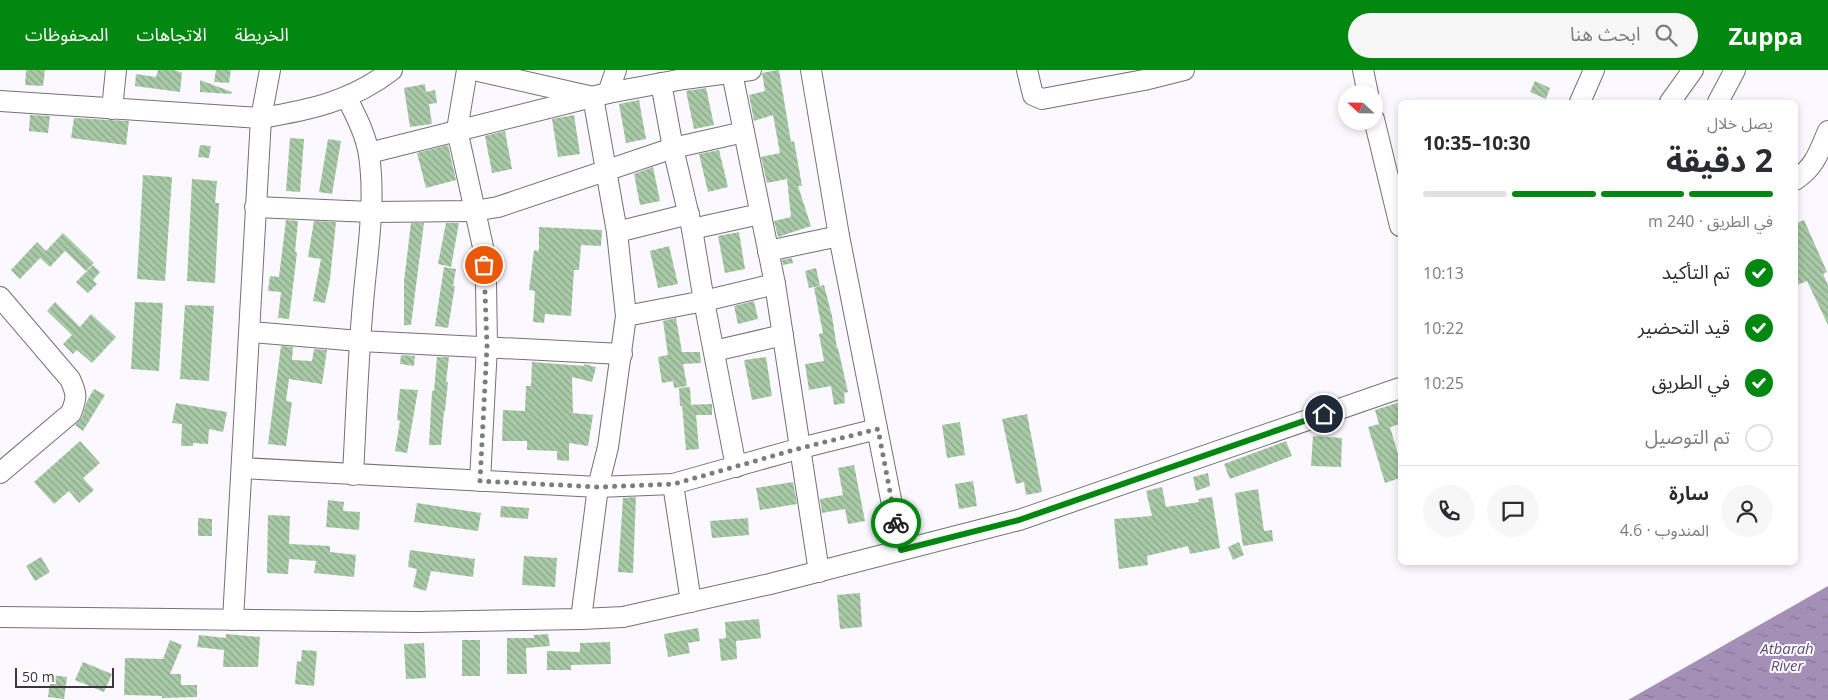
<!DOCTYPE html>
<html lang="ar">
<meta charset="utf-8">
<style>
:root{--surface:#fff;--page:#f7f7f7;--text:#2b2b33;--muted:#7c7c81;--line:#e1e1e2;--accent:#028810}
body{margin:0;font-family:"Open Sans","Noto Sans Arabic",sans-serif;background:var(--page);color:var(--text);direction:rtl;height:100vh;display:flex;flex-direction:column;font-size:19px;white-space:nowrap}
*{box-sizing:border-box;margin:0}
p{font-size:16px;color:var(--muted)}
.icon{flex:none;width:28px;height:28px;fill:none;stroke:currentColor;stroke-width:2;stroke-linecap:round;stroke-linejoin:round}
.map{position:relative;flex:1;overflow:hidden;direction:ltr}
.panel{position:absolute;left:1398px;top:30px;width:400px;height:465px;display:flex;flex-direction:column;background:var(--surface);border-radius:8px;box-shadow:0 2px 8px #0003;direction:rtl}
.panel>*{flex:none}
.needle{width:32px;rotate:292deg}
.fabs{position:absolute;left:1338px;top:15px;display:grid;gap:10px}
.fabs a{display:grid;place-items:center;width:45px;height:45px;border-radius:50%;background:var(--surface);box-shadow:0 2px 8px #0003;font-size:25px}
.scale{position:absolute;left:15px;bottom:12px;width:99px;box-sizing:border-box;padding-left:5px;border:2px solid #39373b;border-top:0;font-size:14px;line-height:18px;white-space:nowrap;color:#39373b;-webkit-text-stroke:4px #fff;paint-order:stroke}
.pin{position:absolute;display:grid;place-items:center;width:42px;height:42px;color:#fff;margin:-21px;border:2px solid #fff;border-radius:50%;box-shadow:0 1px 5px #0007}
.courier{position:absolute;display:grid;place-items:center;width:50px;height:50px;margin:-25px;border:4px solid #028810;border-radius:50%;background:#fff;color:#222;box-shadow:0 1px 6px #0007}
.summary em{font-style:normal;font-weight:700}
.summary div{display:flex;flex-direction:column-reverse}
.summary{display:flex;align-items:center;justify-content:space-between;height:85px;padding:0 25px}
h1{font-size:32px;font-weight:700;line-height:38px}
.bar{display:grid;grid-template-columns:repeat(4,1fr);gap:8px 5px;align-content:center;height:60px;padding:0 25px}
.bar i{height:6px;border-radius:4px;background:var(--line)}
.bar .current{background:var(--accent)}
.bar p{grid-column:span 4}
.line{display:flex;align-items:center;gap:12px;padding:0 25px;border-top:1px solid var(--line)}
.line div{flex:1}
.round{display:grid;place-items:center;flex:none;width:52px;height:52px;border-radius:26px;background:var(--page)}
ol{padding:0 25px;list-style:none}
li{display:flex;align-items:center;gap:15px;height:55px}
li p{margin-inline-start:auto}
li .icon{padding:5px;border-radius:50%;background:var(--accent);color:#fff;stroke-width:4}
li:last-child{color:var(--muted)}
li i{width:28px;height:28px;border:2px solid var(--line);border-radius:50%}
header{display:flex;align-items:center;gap:30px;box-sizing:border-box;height:70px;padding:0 25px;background:var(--accent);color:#fff}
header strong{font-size:24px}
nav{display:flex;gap:28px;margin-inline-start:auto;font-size:18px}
.search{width:350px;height:45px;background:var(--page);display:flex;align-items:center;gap:12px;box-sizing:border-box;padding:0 18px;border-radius:28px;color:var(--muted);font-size:19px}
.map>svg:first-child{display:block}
.water{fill:url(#water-ripples)}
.building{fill:url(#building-back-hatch)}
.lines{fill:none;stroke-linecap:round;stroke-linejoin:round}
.minor-casing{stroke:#747079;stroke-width:22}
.minor{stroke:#fff;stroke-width:20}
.done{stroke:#7d7b80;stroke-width:5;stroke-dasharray:0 9}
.route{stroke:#028810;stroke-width:6}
.labels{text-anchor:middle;stroke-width:4;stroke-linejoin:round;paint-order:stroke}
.water-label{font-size:15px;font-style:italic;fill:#64487d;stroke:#fff}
</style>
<header>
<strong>Zuppa</strong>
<div class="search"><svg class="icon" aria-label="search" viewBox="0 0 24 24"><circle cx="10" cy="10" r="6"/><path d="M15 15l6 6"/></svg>ابحث هنا</div>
<nav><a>الخريطة</a><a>الاتجاهات</a><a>المحفوظات</a></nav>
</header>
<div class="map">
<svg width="1828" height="630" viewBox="0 0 1828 630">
<defs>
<pattern id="water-ripples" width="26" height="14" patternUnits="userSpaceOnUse" patternTransform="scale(1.25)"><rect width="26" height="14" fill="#a490b7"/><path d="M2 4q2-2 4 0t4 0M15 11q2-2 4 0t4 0" fill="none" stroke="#877696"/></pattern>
<pattern id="building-back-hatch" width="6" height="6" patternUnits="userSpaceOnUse" patternTransform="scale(1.25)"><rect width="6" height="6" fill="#a9caa7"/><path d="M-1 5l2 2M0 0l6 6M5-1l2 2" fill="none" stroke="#8ba589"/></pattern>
</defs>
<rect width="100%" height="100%" fill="#fbf8ff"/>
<!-- water -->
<polygon class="water" points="1828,516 1828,630 1628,630"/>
<!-- building -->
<g class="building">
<polygon points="26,0 45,0 43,16 25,15"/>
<polygon points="158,0 174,0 182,3 180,22 135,16 136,4 156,7"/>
<polygon points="216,0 231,0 229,13 214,12"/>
<polygon points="777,0 779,0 791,72 794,71 802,116 798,116 811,156 778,167 774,151 791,147 787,109 767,113 761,87 780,83 773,45 754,51 749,25 765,21 762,3"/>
<polygon points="200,10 232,22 231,24 200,22"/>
<polygon points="1535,11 1550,18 1546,29 1530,22"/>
<polygon points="425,14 426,22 435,20 437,33 429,34 432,54 410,57 404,18"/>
<polygon points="706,18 714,55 694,59 686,21"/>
<polygon points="639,30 646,69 626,73 619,34"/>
<polygon points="30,45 50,46 48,63 29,61"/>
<polygon points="574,45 580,84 558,87 552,49"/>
<polygon points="74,48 129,51 126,75 71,68"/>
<polygon points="505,61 512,99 492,103 485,66"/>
<polygon points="290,68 304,69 300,122 286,121"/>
<polygon points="328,69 341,71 332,124 319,122"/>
<polygon points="200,75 211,76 209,88 198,87"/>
<polygon points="448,75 456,110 426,118 417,83"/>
<polygon points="719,80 728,117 708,122 699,84"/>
<polygon points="653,97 660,131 640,135 634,104"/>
<polygon points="143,105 172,107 165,211 137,209"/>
<polygon points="192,109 217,111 215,133 219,133 215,213 187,211"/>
<polygon points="286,150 298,151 295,182 297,183 289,249 278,248 281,222 268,221 270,206 279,207"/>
<polygon points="1804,150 1827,202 1823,204 1828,215 1828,255 1807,211 1795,216 1795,154"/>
<polygon points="314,151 336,152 330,209 325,233 313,231 321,189 308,187"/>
<polygon points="411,153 424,153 411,255 404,255 404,211"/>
<polygon points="446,153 459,153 451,197 438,194"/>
<polygon points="539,157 602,160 601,176 581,175 579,200 574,200 571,246 545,244 544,253 533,252 535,221 529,220 534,180 539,181"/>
<polygon points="739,162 745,199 725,203 718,166"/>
<polygon points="63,163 94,193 86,201 65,181 50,197 40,188 20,209 11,200 37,172 46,181"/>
<polygon points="669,176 678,214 658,218 650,181"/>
<polygon points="792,188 793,193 783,195 782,190"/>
<polygon points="93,195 100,202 93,210 97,214 88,223 76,212"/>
<polygon points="444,197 456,199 453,216 455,216 448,258 435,256"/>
<polygon points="816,198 820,216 809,218 805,201"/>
<polygon points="824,215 832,246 837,278 838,278 848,322 844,323 845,333 834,335 831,316 809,320 805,294 824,291 819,264 823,263 814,218"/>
<polygon points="754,231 758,249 738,254 734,236"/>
<polygon points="55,232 80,257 91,244 116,267 92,293 77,280 73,284 63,274 72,265 47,241"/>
<polygon points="135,232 163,233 159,301 131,299"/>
<polygon points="185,235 214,236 209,311 180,309"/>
<polygon points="676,248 682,282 700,282 701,293 683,294 687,316 674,318 673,311 662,313 658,287 668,285 663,251"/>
<polygon points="281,276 293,277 292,290 312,291 314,279 327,280 322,314 289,309 286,331 292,332 286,376 268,374"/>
<polygon points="401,285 415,286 414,296 400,294"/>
<polygon points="437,287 449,287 446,312 448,312 445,341 444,341 441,375 429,375 432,321 434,321"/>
<polygon points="766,287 772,326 752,330 744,290"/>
<polygon points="532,292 584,296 584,294 596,297 592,312 572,307 573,343 593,345 588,376 569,373 569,391 557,390 557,381 527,380 527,371 502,371 503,340 525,341 526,316 531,316"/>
<polygon points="690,317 691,335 680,336 679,318"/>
<polygon points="94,319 105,325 83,361 75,355 82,347 87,331"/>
<polygon points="400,319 418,320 407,383 395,381 400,351 397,350"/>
<polygon points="1400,332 1400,354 1390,357 1400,391 1400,408 1385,413 1368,357 1379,354 1375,340"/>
<polygon points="176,333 227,342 223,362 209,359 208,374 193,373 193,376 181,376 182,354 172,353"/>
<polygon points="712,334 712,345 696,345 699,379 686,380 682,335"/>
<polygon points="1027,344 1042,422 1026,425 1024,412 1016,414 1002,349"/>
<polygon points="960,352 965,385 947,388 942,355"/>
<polygon points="1313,366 1342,368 1341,397 1311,396"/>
<polygon points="80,371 100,393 83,408 94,420 79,433 69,421 54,434 34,412"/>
<polygon points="1286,371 1292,386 1230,409 1224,394"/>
<polygon points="854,395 865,451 848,454 845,439 822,443 820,429 843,425 838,398"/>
<polygon points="1208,403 1210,416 1196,421 1193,407"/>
<polygon points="973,411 977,436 959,439 955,414"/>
<polygon points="793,412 797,434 760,440 756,418"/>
<polygon points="1162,417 1166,437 1199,432 1198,429 1212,427 1220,478 1190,484 1188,476 1147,486 1148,495 1119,499 1114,449 1152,446 1146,421"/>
<polygon points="1258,419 1264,461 1272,460 1273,471 1243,476 1235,423"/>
<polygon points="636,427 633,503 618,502 623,428"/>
<polygon points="328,430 344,432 343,441 360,442 359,460 326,457"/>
<polygon points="417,433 481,443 478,461 414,452"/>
<polygon points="501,436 529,438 528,449 500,447"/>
<polygon points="268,445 290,446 289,474 330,476 330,482 356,485 354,507 314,503 316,491 289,489 288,504 267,503"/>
<polygon points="198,448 212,449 212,466 198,466"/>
<polygon points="748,448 749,465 712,468 710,451"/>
<polygon points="1239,472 1244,485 1233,490 1228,477"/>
<polygon points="410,480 475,489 473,507 431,501 426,521 413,517 417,499 408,497"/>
<polygon points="524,486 557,488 555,517 522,515"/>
<polygon points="41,487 50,502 35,511 26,496"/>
<polygon points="860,523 862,557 840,559 837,525"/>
<polygon points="759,549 761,568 736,571 737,589 721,591 719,569 726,568 725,552"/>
<polygon points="698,558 700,571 688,573 690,583 668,587 664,564"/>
<polygon points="226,564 260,567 258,597 223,597 224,580 197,577 199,565 226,568"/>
<polygon points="548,564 550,576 526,578 527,604 507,604 507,568 534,568 534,565"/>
<polygon points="170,570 182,575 170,604 181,604 181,615 197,615 197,627 162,628 162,626 124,625 125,588 163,589"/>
<rect x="462" y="570" width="18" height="36"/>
<polygon points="610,572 611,594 571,595 571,600 547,600 547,581 580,582 580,573"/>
<polygon points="424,573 426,608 406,609 404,574"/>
<polygon points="302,580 317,581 314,616 295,614 297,591 301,592"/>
<polygon points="83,592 112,604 104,622 75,610"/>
<polygon points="51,605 67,607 64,629 48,627"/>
</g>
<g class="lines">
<!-- minor casing -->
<g class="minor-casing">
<g id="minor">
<polyline points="467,0 457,60 483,177 486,213 487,276 480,411"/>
<polyline points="474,0 593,27 617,162 626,246 608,377 598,417 673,414 801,378 877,359"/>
<polyline points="811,0 839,166 901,480"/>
<polyline points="1027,0 1033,25 1042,29 1144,10 1184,0"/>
<polyline points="1363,0 1368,24"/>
<polyline points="732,3 775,214 819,502"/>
<polyline points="661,13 673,78 692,159 760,144"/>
<polyline points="608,23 616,0"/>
<path d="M347,28C356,46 366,65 369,85C376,133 367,184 363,233C358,290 356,348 353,405"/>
<path d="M0,31L261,48C310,40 352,31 392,0"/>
<polyline points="1580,32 1594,0"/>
<polyline points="1670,32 1693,0"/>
<polyline points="1718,32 1735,0"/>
<polyline points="112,39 116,0"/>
<polyline points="1374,49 1400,156"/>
<polyline points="369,83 608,23 684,9 751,0"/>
<path d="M1795,110C1815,97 1819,82 1828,61"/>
<polyline points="255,137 371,142 474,141 498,137 673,78 744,62"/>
<polyline points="692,159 704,231 736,397"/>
<polyline points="617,162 689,144"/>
<polyline points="768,181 839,166"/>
<path d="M0,227L70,309C77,324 77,328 71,343L0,403"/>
<polyline points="626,246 704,231 775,214"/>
<polyline points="250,262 360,271 622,284"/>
<polyline points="714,281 783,265"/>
<polyline points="242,398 598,417 581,549"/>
<polyline points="673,414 691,532"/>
<polyline points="0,547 418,552 581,549 623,547 770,514 1019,450 1400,318"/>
<polyline points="233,550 261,48 270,0"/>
</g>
</g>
<!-- minor -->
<use href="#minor" class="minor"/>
</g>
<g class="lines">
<!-- done -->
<polyline class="done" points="484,195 487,276 480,411 598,417 674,414 801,378 878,359 896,453"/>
<!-- route -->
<polyline class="route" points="896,453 901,480 1019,450 1324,344"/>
</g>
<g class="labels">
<!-- water labels -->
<g class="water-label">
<text x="1787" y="584">Atbarah<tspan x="1787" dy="17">River</tspan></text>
</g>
</g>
</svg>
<div class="fabs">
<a><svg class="needle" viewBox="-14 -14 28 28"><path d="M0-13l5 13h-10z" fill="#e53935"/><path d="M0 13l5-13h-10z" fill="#7c7c81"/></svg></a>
</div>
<div class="scale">50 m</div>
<div class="pin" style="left:484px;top:195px;background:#ea580c"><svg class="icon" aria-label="bag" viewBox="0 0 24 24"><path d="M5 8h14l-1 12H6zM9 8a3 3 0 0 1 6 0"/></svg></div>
<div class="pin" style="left:1324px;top:344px;background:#1f2937"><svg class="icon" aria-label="home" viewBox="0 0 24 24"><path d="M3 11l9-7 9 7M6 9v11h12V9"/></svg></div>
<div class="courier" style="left:896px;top:453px"><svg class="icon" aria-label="bike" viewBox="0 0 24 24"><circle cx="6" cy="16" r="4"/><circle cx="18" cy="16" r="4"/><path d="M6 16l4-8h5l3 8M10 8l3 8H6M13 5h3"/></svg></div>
<section class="panel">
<div class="summary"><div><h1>2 دقيقة</h1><p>يصل خلال</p></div><em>10:30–10:35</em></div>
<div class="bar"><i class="current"></i><i class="current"></i><i class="current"></i><i></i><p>في الطريق · 240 m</p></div>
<ol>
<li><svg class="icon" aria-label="check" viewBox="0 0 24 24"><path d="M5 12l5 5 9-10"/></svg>تم التأكيد<p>10:13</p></li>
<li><svg class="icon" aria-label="check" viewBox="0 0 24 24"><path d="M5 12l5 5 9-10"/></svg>قيد التحضير<p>10:22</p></li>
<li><svg class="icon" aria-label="check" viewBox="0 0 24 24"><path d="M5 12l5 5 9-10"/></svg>في الطريق<p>10:25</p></li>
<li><i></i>تم التوصيل</li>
</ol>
<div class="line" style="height:90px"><a class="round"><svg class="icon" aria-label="person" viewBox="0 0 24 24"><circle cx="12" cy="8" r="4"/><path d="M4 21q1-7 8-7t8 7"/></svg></a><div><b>سارة</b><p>المندوب · 4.6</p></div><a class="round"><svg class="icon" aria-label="chat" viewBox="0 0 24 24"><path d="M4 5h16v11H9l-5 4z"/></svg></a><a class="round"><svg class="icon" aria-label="phone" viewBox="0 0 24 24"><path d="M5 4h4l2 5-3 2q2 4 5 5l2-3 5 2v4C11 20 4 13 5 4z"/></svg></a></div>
</section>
</div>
